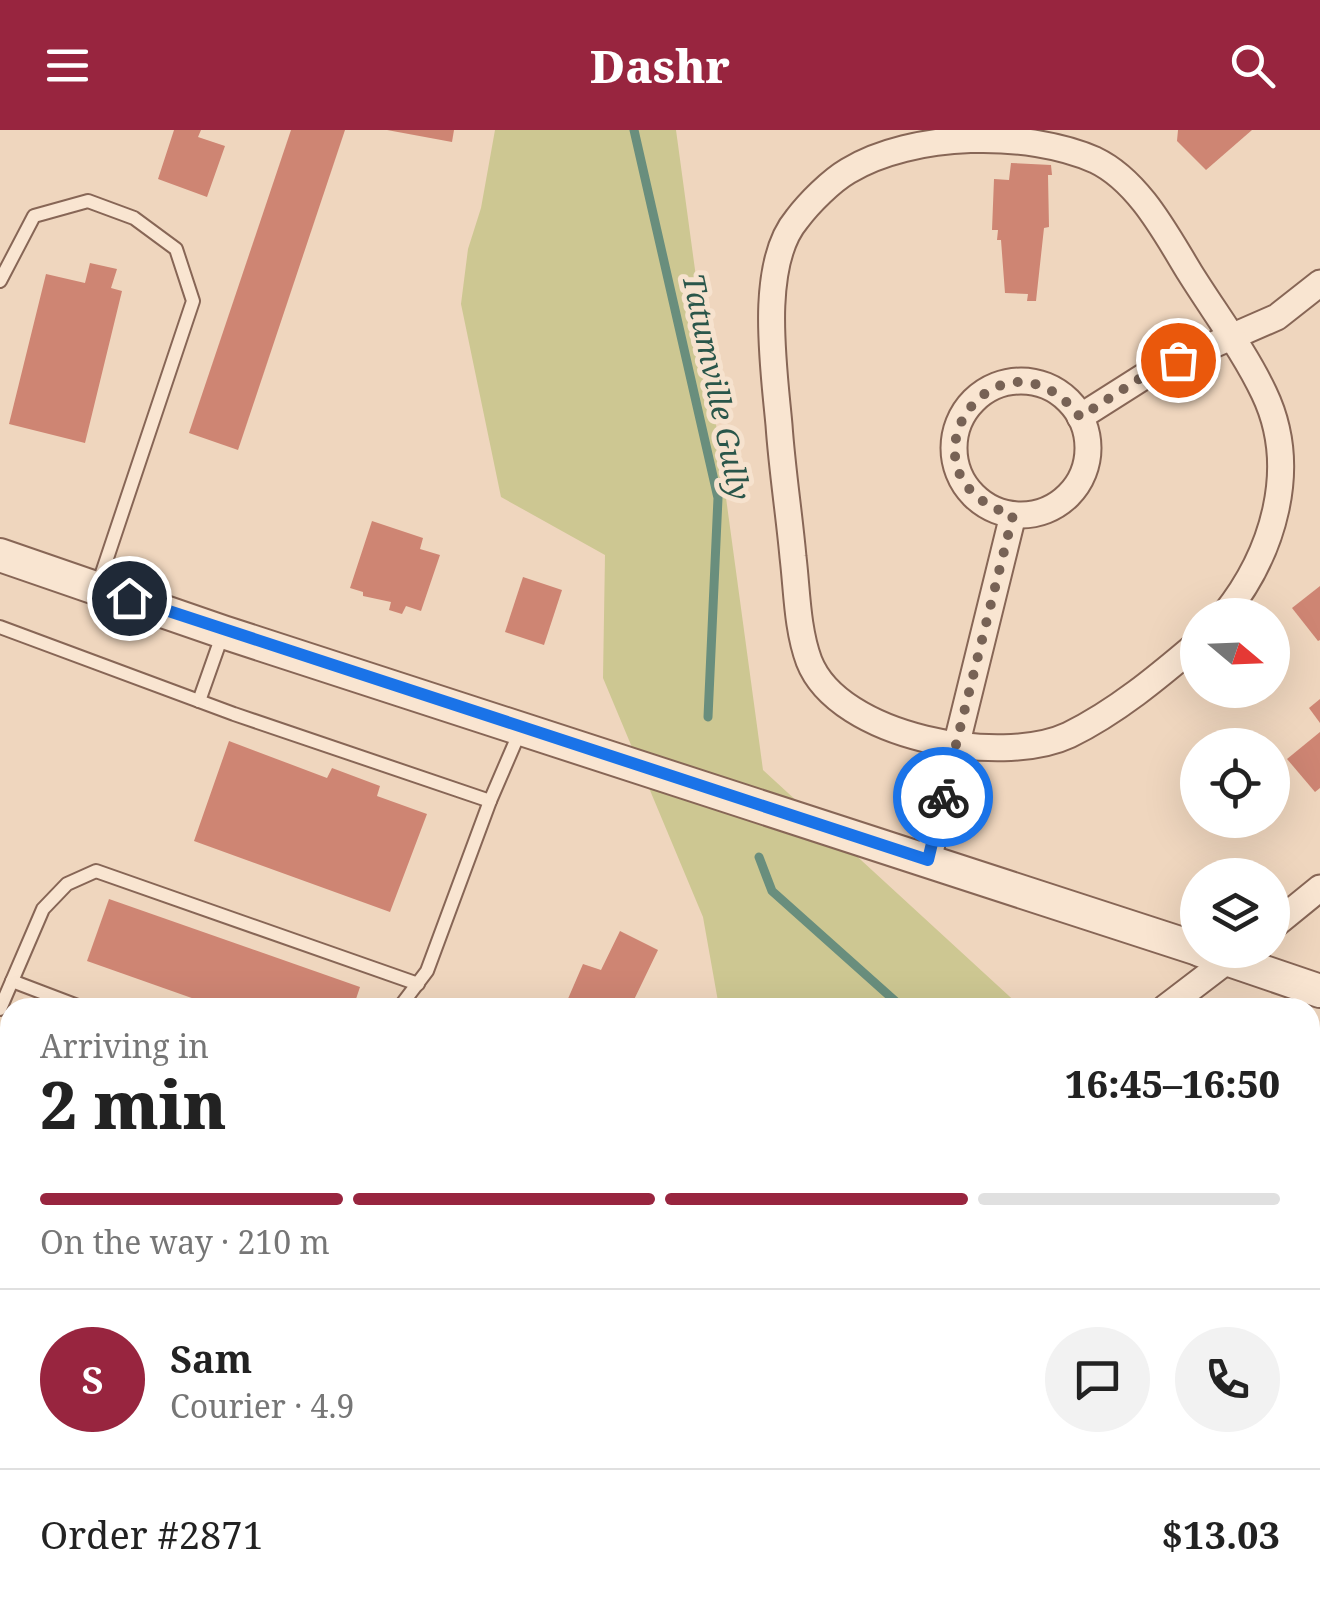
<!DOCTYPE html>
<meta charset="utf-8">
<style>
:root{--surface:#fff;--page:#f2f2f2;--text:#222;--muted:#767676;--line:#e0e0e0;--accent:#98253f}
body{margin:0;font-family:"Noto Serif",serif;background:var(--page);color:var(--text);height:100vh;display:flex;flex-direction:column;font-size:38px;white-space:nowrap}
*{box-sizing:border-box;margin:0}
p{font-size:32px;color:var(--muted)}
.icon{flex:none;width:55px;height:55px;fill:none;stroke:currentColor;stroke-width:2;stroke-linecap:round;stroke-linejoin:round}
.map{position:relative;flex:1;overflow:hidden}
.side{position:absolute;left:0px;top:868px;width:1320px;height:622px;display:flex;flex-direction:column;background:var(--surface);border-radius:30px 30px 0 0;box-shadow:0 10px 40px #0002}
.side>*{flex:none}
.needle{width:65px;rotate:109deg}
.fabs{position:absolute;left:1180px;top:468px;display:grid;gap:20px}
.fabs a{display:grid;place-items:center;width:110px;height:110px;border-radius:50%;background:var(--surface);box-shadow:0 10px 40px #0002;font-size:50px}
.pin{position:absolute;display:grid;place-items:center;width:85px;height:85px;color:#fff;margin:-42px;border:5px solid #fff;border-radius:50%;box-shadow:0 2px 10px #0007}
.courier{position:absolute;display:grid;place-items:center;width:100px;height:100px;margin:-50px;border:8px solid #1a73e8;border-radius:50%;background:#fff;color:#222;box-shadow:0 2px 12px #0007}
.summary em{font-style:normal;font-weight:800}
.summary div{display:flex;flex-direction:column-reverse}
.summary{display:flex;align-items:center;justify-content:space-between;height:170px;padding:0 40px}
h1{font-size:65px;font-weight:800;line-height:75px}
.bar{display:grid;grid-template-columns:repeat(4,1fr);gap:15px 10px;align-content:center;height:120px;padding:0 40px}
.bar i{height:12px;border-radius:8px;background:var(--line)}
.bar .selected{background:var(--accent)}
.bar p{grid-column:span 4}
.line{display:flex;align-items:center;gap:25px;padding:0 40px;border-top:2px solid var(--line)}
.line div{flex:1}
.round{display:grid;place-items:center;flex:none;width:105px;height:105px;border-radius:52px;background:var(--page)}
header{display:flex;justify-content:space-between;align-items:center;height:130px;padding:0 40px;background:var(--accent);color:#fff;font-size:45px;font-weight:800}
.map>svg:first-child{display:block}
.green{fill:#cdc792}
.lines{fill:none;stroke-linecap:round;stroke-linejoin:round}
.stream{stroke:#698e7d;stroke-width:9}
.building{fill:#ce8573}
.service-casing{stroke:#876656;stroke-width:16}
.minor-casing{stroke:#876656;stroke-width:29}
.tertiary-casing{stroke:#876656;stroke-width:36}
.service{stroke:#f9e5d1;stroke-width:12}
.minor{stroke:#f9e5d1;stroke-width:25}
.tertiary{stroke:#f9e5d1;stroke-width:32}
.done{stroke:#776255;stroke-width:10;stroke-dasharray:0 18}
.route{stroke:#1a73e8;stroke-width:12}
.labels{text-anchor:middle;stroke-width:10;stroke-linejoin:round;paint-order:stroke}
.water-label{font-size:30px;font-style:italic;fill:#2a564a;stroke:#f6e2ce}
</style>
<header><svg class="icon" aria-label="menu" viewBox="0 0 24 24"><path d="M4 6h16M4 12h16M4 18h16"/></svg>Dashr<svg class="icon" aria-label="search" viewBox="0 0 24 24"><circle cx="10" cy="10" r="6"/><path d="M15 15l6 6"/></svg></header>
<div class="map">
<svg width="1320" height="1488" viewBox="0 0 1320 1488">
<rect width="100%" height="100%" fill="#efd6be"/>
<!-- green -->
<g class="green">
<polygon points="495,0 676,0 763,640 1021,877 719,877 703,787 603,548 605,425 501,367 461,174 468,119 481,78"/>
<polygon points="1310,1150 1320,1160 1320,1488 1011,1488 1004,1480 1310,1480"/>
</g>
<g class="lines">
<!-- stream -->
<g class="stream">
<polyline points="634,0 718,368 708,587"/>
<polyline points="759,727 772,761 903,878"/>
<polyline points="1310,1289 1320,1299"/>
</g>
</g>
<!-- building -->
<g class="building">
<polygon points="174,0 201,0 198,7 225,16 207,67 158,49"/>
<polygon points="291,0 345,0 238,320 189,303"/>
<polygon points="387,0 454,0 452,12"/>
<polygon points="1178,0 1252,0 1206,40 1177,11"/>
<polygon points="1011,33 1051,35 1052,45 1048,45 1049,97 1044,98 1036,171 1027,171 1028,164 1005,163 1001,110 997,110 998,100 992,100 994,49 1009,50"/>
<polygon points="90,133 117,139 111,158 122,161 85,313 9,294 46,144 85,153"/>
<polygon points="372,391 423,408 420,419 440,425 421,481 406,476 402,484 389,480 391,472 363,466 363,462 350,458"/>
<polygon points="523,447 562,460 544,515 505,502"/>
<polygon points="1320,456 1320,510 1318,511 1292,478"/>
<polygon points="1320,569 1320,593 1309,578"/>
<polygon points="1320,602 1320,658 1315,662 1287,629"/>
<polygon points="229,611 327,648 332,638 380,656 377,666 427,684 390,782 194,711"/>
<polygon points="109,769 360,857 353,878 220,878 87,831"/>
<polygon points="620,801 658,820 630,878 564,878 583,834 601,840"/>
<polygon points="9,1153 10,1153 10,1179 2,1175"/>
<polygon points="207,1480 293,1480 285,1488 215,1488"/>
<polygon points="703,1480 775,1480 779,1486 709,1488"/>
<polygon points="795,1480 876,1480 882,1488 802,1488"/>
<polygon points="904,1480 969,1480 976,1488 911,1488"/>
</g>
<g class="lines">
<!-- service casing -->
<g class="service-casing">
<g id="service">
<polyline points="0,151 34,86 88,71 134,88 176,119 193,171 98,455"/>
<polyline points="0,497 234,584 490,671"/>
<polyline points="199,571 223,503"/>
<polyline points="12,851 83,878"/>
<polyline points="399,878 427,841 490,671 521,599"/>
<polyline points="0,879 43,779 67,754 96,741 418,854"/>
<polyline points="0,1019 10,1023"/>
<polyline points="0,1214 10,1217"/>
<polyline points="184,1480 191,1488"/>
<polyline points="99,1488 105,1480"/>
</g>
</g>
<!-- minor casing -->
<g class="minor-casing">
<g id="minor">
<circle cx="1021" cy="318" r="67"/>
<polyline points="1080,287 1151,242 1277,187 1320,153"/>
<path d="M1198,513C1158,547 1116,582 1069,605C1001,637 839,608 809,531C797,499 797,460 793,427C789,383 782,339 779,295C774,239 758,135 797,89C809,73 831,51 848,41C912,2 1028,0 1095,30C1139,51 1166,104 1190,143C1215,183 1244,221 1264,263C1300,338 1273,424 1224,485"/>
<polyline points="928,730 1013,385"/>
<polyline points="1272,797 1320,758"/>
<polyline points="1165,878 1237,823"/>
<polyline points="543,1480 550,1488"/>
<polyline points="417,1488 427,1480"/>
</g>
</g>
<!-- tertiary casing -->
<g class="tertiary-casing">
<g id="tertiary">
<polyline points="0,425 223,502 1198,819"/>
<polyline points="1200,820 1320,861"/>
</g>
</g>
<!-- service -->
<use href="#service" class="service"/>
<!-- minor -->
<use href="#minor" class="minor"/>
<!-- tertiary -->
<use href="#tertiary" class="tertiary"/>
</g>
<g class="lines">
<!-- done -->
<path class="done" d="M943,667L1013,385C884,346 998,181 1080,287L1150,242L1178,230"/>
<!-- route -->
<polyline class="route" points="129,468 928,730 943,667"/>
</g>
<g class="labels">
<!-- water labels -->
<g class="water-label">
<text transform="translate(716 257) rotate(78)" y="10">Tatumville Gully</text>
</g>
</g>
</svg>
<div class="fabs">
<a><svg class="needle" viewBox="-14 -14 28 28"><path d="M0-13l5 13h-10z" fill="#e53935"/><path d="M0 13l5-13h-10z" fill="#767676"/></svg></a>
<a><svg class="icon" aria-label="locate" viewBox="0 0 24 24"><circle cx="12" cy="12" r="6"/><path d="M12 2v4M12 18v4M2 12h4M18 12h4"/></svg></a>
<a><svg class="icon" aria-label="layers" viewBox="0 0 24 24"><path d="M12 4l9 5-9 5-9-5zM3 14l9 5 9-5"/></svg></a>
</div>
<div class="pin" style="left:1178px;top:230px;background:#ea580c"><svg class="icon" aria-label="bag" viewBox="0 0 24 24"><path d="M5 8h14l-1 12H6zM9 8a3 3 0 0 1 6 0"/></svg></div>
<div class="pin" style="left:129px;top:468px;background:#1f2937"><svg class="icon" aria-label="home" viewBox="0 0 24 24"><path d="M3 11l9-7 9 7M6 9v11h12V9"/></svg></div>
<div class="courier" style="left:943px;top:667px"><svg class="icon" aria-label="bike" viewBox="0 0 24 24"><circle cx="6" cy="16" r="4"/><circle cx="18" cy="16" r="4"/><path d="M6 16l4-8h5l3 8M10 8l3 8H6M13 5h3"/></svg></div>
<section class="side">
<div class="summary"><div><h1>2 min</h1><p>Arriving in</p></div><em>16:45–16:50</em></div>
<div class="bar"><i class="selected"></i><i class="selected"></i><i class="selected"></i><i></i><p>On the way · 210 m</p></div>
<div class="line" style="height:180px"><b class="round" style="background:var(--accent);color:#fff">S</b><div><b>Sam</b><p>Courier · 4.9</p></div><a class="round"><svg class="icon" aria-label="chat" viewBox="0 0 24 24"><path d="M4 5h16v11H9l-5 4z"/></svg></a><a class="round"><svg class="icon" aria-label="phone" viewBox="0 0 24 24"><path d="M5 4h4l2 5-3 2q2 4 5 5l2-3 5 2v4C11 20 4 13 5 4z"/></svg></a></div>
<div class="line" style="height:130px"><div>Order #2871</div><b>$13.03</b></div>
</section>
</div>
